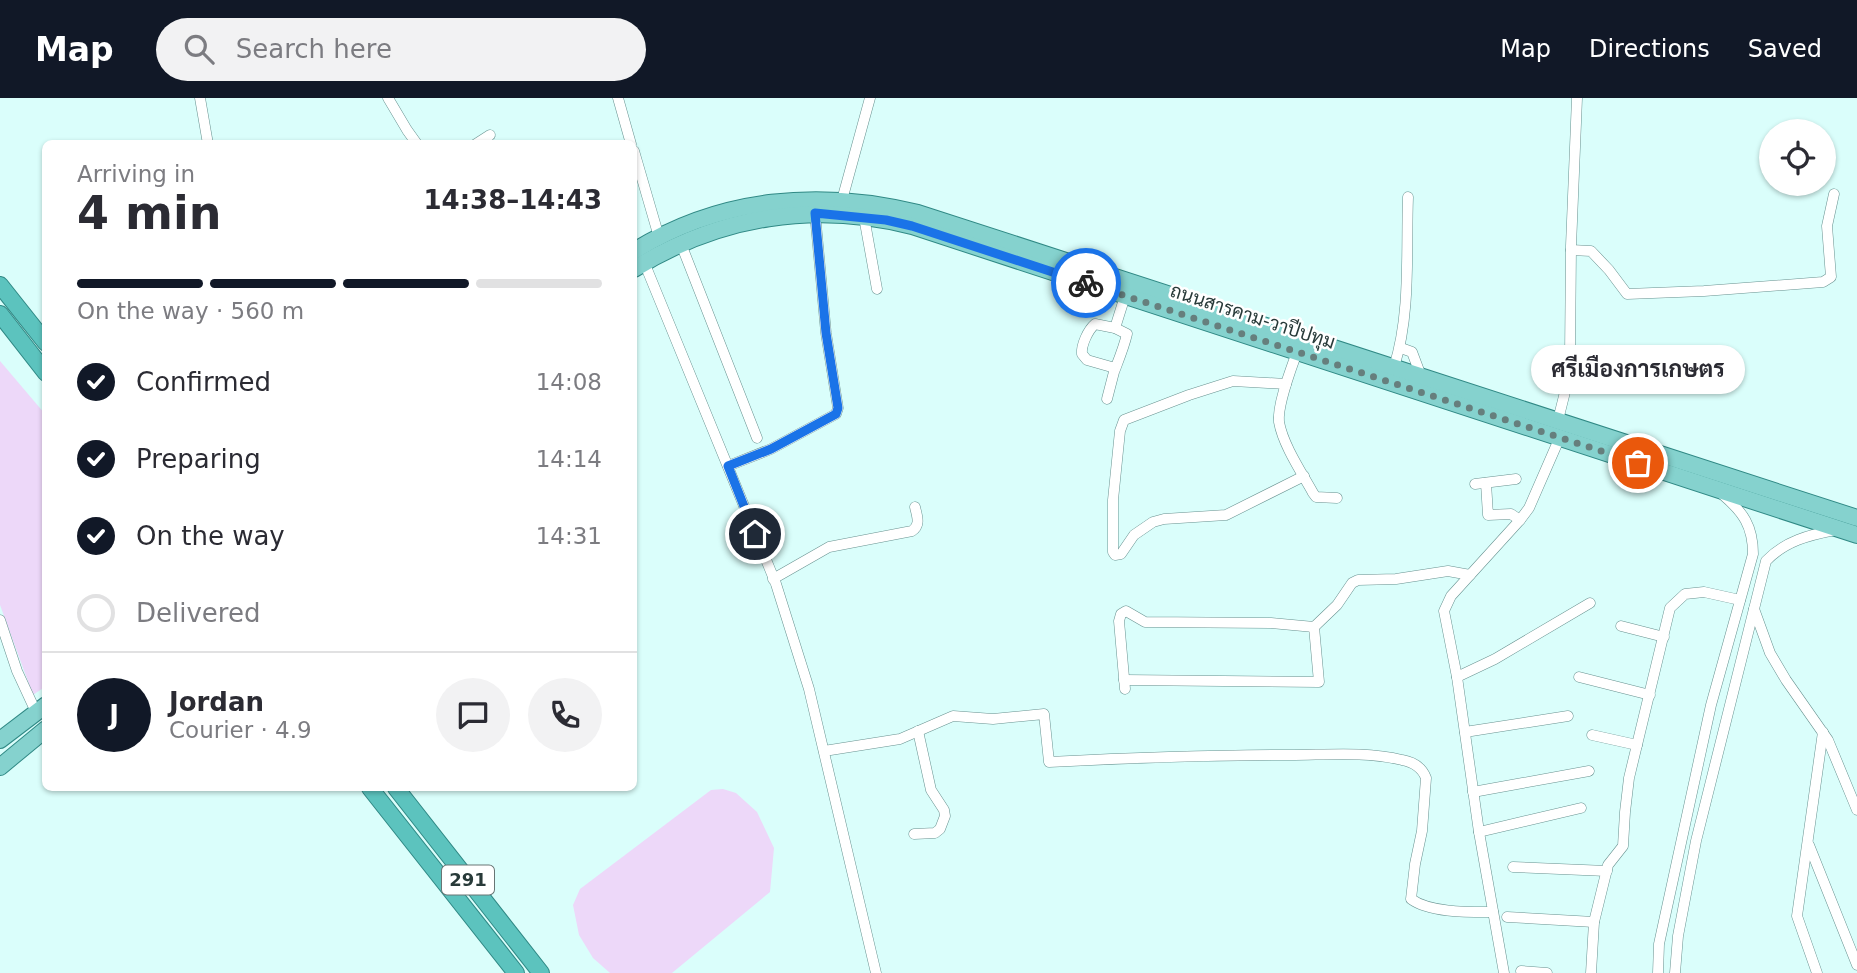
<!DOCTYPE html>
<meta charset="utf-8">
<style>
:root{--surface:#fff;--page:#f2f2f3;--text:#2b2b33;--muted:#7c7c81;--line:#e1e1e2;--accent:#111827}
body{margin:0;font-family:"DejaVu Sans",Sarabun,sans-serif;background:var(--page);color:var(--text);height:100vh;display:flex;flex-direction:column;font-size:26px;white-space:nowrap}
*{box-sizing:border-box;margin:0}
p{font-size:23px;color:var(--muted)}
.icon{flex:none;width:38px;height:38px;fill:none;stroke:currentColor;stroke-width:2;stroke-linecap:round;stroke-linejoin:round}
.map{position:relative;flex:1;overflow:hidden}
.drawer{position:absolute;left:42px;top:42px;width:595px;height:651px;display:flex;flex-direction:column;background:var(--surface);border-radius:10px;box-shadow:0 2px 5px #0004}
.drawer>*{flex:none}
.fabs{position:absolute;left:1759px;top:21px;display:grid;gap:14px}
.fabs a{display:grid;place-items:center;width:77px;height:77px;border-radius:50%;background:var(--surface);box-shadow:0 2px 5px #0004;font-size:35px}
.pin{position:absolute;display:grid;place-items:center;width:60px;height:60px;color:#fff;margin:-30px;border:4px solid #fff;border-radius:50%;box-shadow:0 2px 7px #0007}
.courier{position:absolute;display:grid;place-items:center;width:70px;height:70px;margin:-35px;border:5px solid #1a73e8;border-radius:50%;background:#fff;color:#222;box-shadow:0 2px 9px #0007}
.bubble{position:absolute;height:49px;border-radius:24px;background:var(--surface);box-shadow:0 2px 5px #0004;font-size:23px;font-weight:700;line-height:49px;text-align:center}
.overview em{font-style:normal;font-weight:700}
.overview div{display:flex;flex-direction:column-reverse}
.overview{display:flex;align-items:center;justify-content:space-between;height:119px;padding:0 35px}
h1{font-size:46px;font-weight:700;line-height:52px}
.bar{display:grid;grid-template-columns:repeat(4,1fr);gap:10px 7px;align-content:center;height:84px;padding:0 35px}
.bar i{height:9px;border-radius:5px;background:var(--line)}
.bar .active{background:var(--accent)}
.bar p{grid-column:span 4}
.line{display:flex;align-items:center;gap:18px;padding:0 35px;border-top:2px solid var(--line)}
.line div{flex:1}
.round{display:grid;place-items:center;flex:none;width:74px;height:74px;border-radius:37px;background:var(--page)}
ol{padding:0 35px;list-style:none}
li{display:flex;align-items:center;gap:21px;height:77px}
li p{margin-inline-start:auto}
li .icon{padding:7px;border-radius:50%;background:var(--accent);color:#fff;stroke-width:4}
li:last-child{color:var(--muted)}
li i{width:38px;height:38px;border:4px solid var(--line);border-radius:50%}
header{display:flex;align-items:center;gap:42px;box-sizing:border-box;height:98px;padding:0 35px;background:var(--accent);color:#fff}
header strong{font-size:33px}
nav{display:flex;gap:38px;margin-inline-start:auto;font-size:24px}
.search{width:490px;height:63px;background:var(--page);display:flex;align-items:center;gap:18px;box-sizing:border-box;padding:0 24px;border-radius:38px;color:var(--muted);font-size:26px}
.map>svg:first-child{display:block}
.green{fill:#edd8f9}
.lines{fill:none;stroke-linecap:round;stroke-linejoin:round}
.minor-casing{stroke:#689290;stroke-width:11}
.primary-casing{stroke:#308985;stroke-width:18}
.trunk-casing{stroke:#308985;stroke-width:18}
.minor{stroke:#fff;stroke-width:10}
.primary{stroke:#85d2ce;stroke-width:16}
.trunk{stroke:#5cc3be;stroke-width:16}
.done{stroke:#667f7d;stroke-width:7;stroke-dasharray:0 12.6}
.route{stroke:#1a73e8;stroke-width:9}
.labels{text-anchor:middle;stroke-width:5;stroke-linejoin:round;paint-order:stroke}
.shield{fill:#fff;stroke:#687574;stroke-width:2}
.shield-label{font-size:18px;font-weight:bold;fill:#283a39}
.street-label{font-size:19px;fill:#283a39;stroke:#fff}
</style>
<header>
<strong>Map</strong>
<div class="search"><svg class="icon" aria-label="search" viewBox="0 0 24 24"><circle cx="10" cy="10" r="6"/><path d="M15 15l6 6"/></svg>Search here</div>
<nav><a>Map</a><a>Directions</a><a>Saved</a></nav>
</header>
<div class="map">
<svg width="1857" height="875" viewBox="0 0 1857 875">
<rect width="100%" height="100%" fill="#dafefb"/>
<!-- green -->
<g class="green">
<polygon points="0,263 45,316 46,588 33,597 0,507"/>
<polygon points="723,691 736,695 757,714 774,750 770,794 672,875 610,875 593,860 579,837 573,807 580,791 711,692"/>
</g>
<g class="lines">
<!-- minor casing -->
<g class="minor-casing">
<g id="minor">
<polyline points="200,0 208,46"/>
<polyline points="388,0 407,32 417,46"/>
<polyline points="618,0 631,46"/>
<polyline points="476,46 490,37"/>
<polyline points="634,53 659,139"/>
<polyline points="842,102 870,0"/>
<polyline points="864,119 877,191"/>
<polyline points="681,146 757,340"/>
<polyline points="1571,152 1591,153 1609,172 1627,196 1704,193 1823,184 1831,179 1827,128 1834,96"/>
<polyline points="644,164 776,486 809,591 876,875"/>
<polyline points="1115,230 1125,198"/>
<polyline points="1401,250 1412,254 1421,278"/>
<path d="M1297,254C1291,271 1277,307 1279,324C1283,347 1302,375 1313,395L1316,399L1337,400"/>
<path d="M1394,269C1411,216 1406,154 1408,99"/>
<polyline points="1286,286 1233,283 1189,297 1124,322 1120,333 1113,402 1113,454 1115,457 1121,456 1134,437 1153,424 1164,421 1226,417 1304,378"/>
<path d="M1107,301L1114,274C1119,261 1124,249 1127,236L1115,230L1095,226C1088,232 1081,247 1082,256L1087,262L1115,270"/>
<polyline points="1558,322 1567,286 1570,260 1571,148 1577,0"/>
<polyline points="728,368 771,351 836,316 838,310 826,235 815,115"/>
<polyline points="1486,385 1488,417 1511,416 1520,422"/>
<polyline points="1475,386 1516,381"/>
<path d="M773,481L829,449L912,433C921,427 917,418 915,409"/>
<polyline points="1754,511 1770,555 1786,582 1828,642 1857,712"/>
<polyline points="0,522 17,573 36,614"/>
<polyline points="1621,528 1664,539"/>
<polyline points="1457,579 1495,561 1590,505"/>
<polyline points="1579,579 1650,597"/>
<polyline points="1124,582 1319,584 1314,529"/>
<polyline points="1125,591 1119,523 1121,516 1126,513 1145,524 1271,525 1314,529 1337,507 1352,485 1358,482 1396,481 1448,473 1470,477"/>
<polyline points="1465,634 1568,618"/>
<polyline points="1592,637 1637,647"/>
<path d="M824,653L900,641L953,618L993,621L1044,616L1049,664C1129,660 1209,657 1290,657C1326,657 1366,653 1402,662C1413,664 1422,669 1426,680L1422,733L1415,766L1411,801C1430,815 1470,814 1493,814"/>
<polyline points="1473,694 1589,673"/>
<polyline points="1479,734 1581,710"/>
<polyline points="914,736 935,735 940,731 945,718 944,712 931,692 918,633"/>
<polyline points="1809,747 1857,867"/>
<polyline points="1513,769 1607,773"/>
<polyline points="1507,819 1594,824"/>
<polyline points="1521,873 1547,875"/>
<polyline points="1504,875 1479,734 1457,579 1444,513 1451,498 1520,422 1529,410 1560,339"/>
<polyline points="1591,875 1594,824 1608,767 1623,748 1625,714 1629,680 1670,510 1685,496 1704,494 1740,502"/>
<path d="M1658,875L1659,846L1711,607L1753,456C1753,428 1743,414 1723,397"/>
<path d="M1675,875L1678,838L1696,743L1766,463C1785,443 1809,437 1835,432"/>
<polyline points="1817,875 1797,818 1823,634"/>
</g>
</g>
<!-- primary casing -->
<g class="primary-casing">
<g id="primary">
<path d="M634,153C721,99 820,91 918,115L1857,420"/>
<path d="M634,171C719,118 815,103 912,128L1857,437"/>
<polyline points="0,642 46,607"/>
<polyline points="0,669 46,631"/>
</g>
</g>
<!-- trunk casing -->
<g class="trunk-casing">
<g id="trunk">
<polyline points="0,187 46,245"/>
<polyline points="0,216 46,275"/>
<polyline points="370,690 516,875"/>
<polyline points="396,690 541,875"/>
</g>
</g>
<!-- minor -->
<use href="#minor" class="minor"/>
<!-- primary -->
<use href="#primary" class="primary"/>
<!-- trunk -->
<use href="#trunk" class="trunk"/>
</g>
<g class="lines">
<!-- done -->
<polyline class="done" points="1086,185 1638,365"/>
<!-- route -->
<polyline class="route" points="755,436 728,368 771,351 836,316 838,310 826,235 815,115 886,122 912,128 1086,185"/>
</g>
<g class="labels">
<!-- shield labels -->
<rect class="shield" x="442" y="767.5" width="52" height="29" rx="5"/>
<g class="shield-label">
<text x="468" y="788">291</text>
</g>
<!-- street labels -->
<g class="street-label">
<text transform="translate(1253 218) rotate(18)" y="7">ถนนสารคาม-วาปีปทุม</text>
</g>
</g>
</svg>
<div class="fabs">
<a><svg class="icon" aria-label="locate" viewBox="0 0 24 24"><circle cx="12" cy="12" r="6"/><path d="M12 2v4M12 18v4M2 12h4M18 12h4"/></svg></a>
</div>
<div class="pin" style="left:1638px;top:365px;background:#ea580c"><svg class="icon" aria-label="bag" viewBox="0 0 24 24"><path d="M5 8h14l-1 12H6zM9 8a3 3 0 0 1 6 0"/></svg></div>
<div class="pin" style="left:755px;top:436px;background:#1f2937"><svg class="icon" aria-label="home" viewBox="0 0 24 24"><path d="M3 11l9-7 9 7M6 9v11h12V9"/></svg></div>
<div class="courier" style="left:1086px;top:185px"><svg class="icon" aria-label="bike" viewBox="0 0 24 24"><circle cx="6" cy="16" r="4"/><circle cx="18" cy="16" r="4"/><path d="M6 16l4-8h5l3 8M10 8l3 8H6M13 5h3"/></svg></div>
<div class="bubble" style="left:1531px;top:247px;width:214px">ศรีเมืองการเกษตร</div>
<section class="drawer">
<div class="overview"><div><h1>4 min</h1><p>Arriving in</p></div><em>14:38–14:43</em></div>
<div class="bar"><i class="active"></i><i class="active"></i><i class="active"></i><i></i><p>On the way · 560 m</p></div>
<ol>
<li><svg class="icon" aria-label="check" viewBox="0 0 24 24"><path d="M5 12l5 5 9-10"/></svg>Confirmed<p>14:08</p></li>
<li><svg class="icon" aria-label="check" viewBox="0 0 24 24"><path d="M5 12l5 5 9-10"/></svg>Preparing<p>14:14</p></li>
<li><svg class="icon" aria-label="check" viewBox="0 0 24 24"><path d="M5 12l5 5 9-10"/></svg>On the way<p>14:31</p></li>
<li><i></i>Delivered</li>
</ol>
<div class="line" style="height:126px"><b class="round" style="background:var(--accent);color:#fff">J</b><div><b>Jordan</b><p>Courier · 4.9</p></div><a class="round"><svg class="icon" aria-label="chat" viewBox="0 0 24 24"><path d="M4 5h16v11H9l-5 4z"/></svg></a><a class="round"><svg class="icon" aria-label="phone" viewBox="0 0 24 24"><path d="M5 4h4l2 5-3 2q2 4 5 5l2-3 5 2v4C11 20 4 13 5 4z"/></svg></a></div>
</section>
</div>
